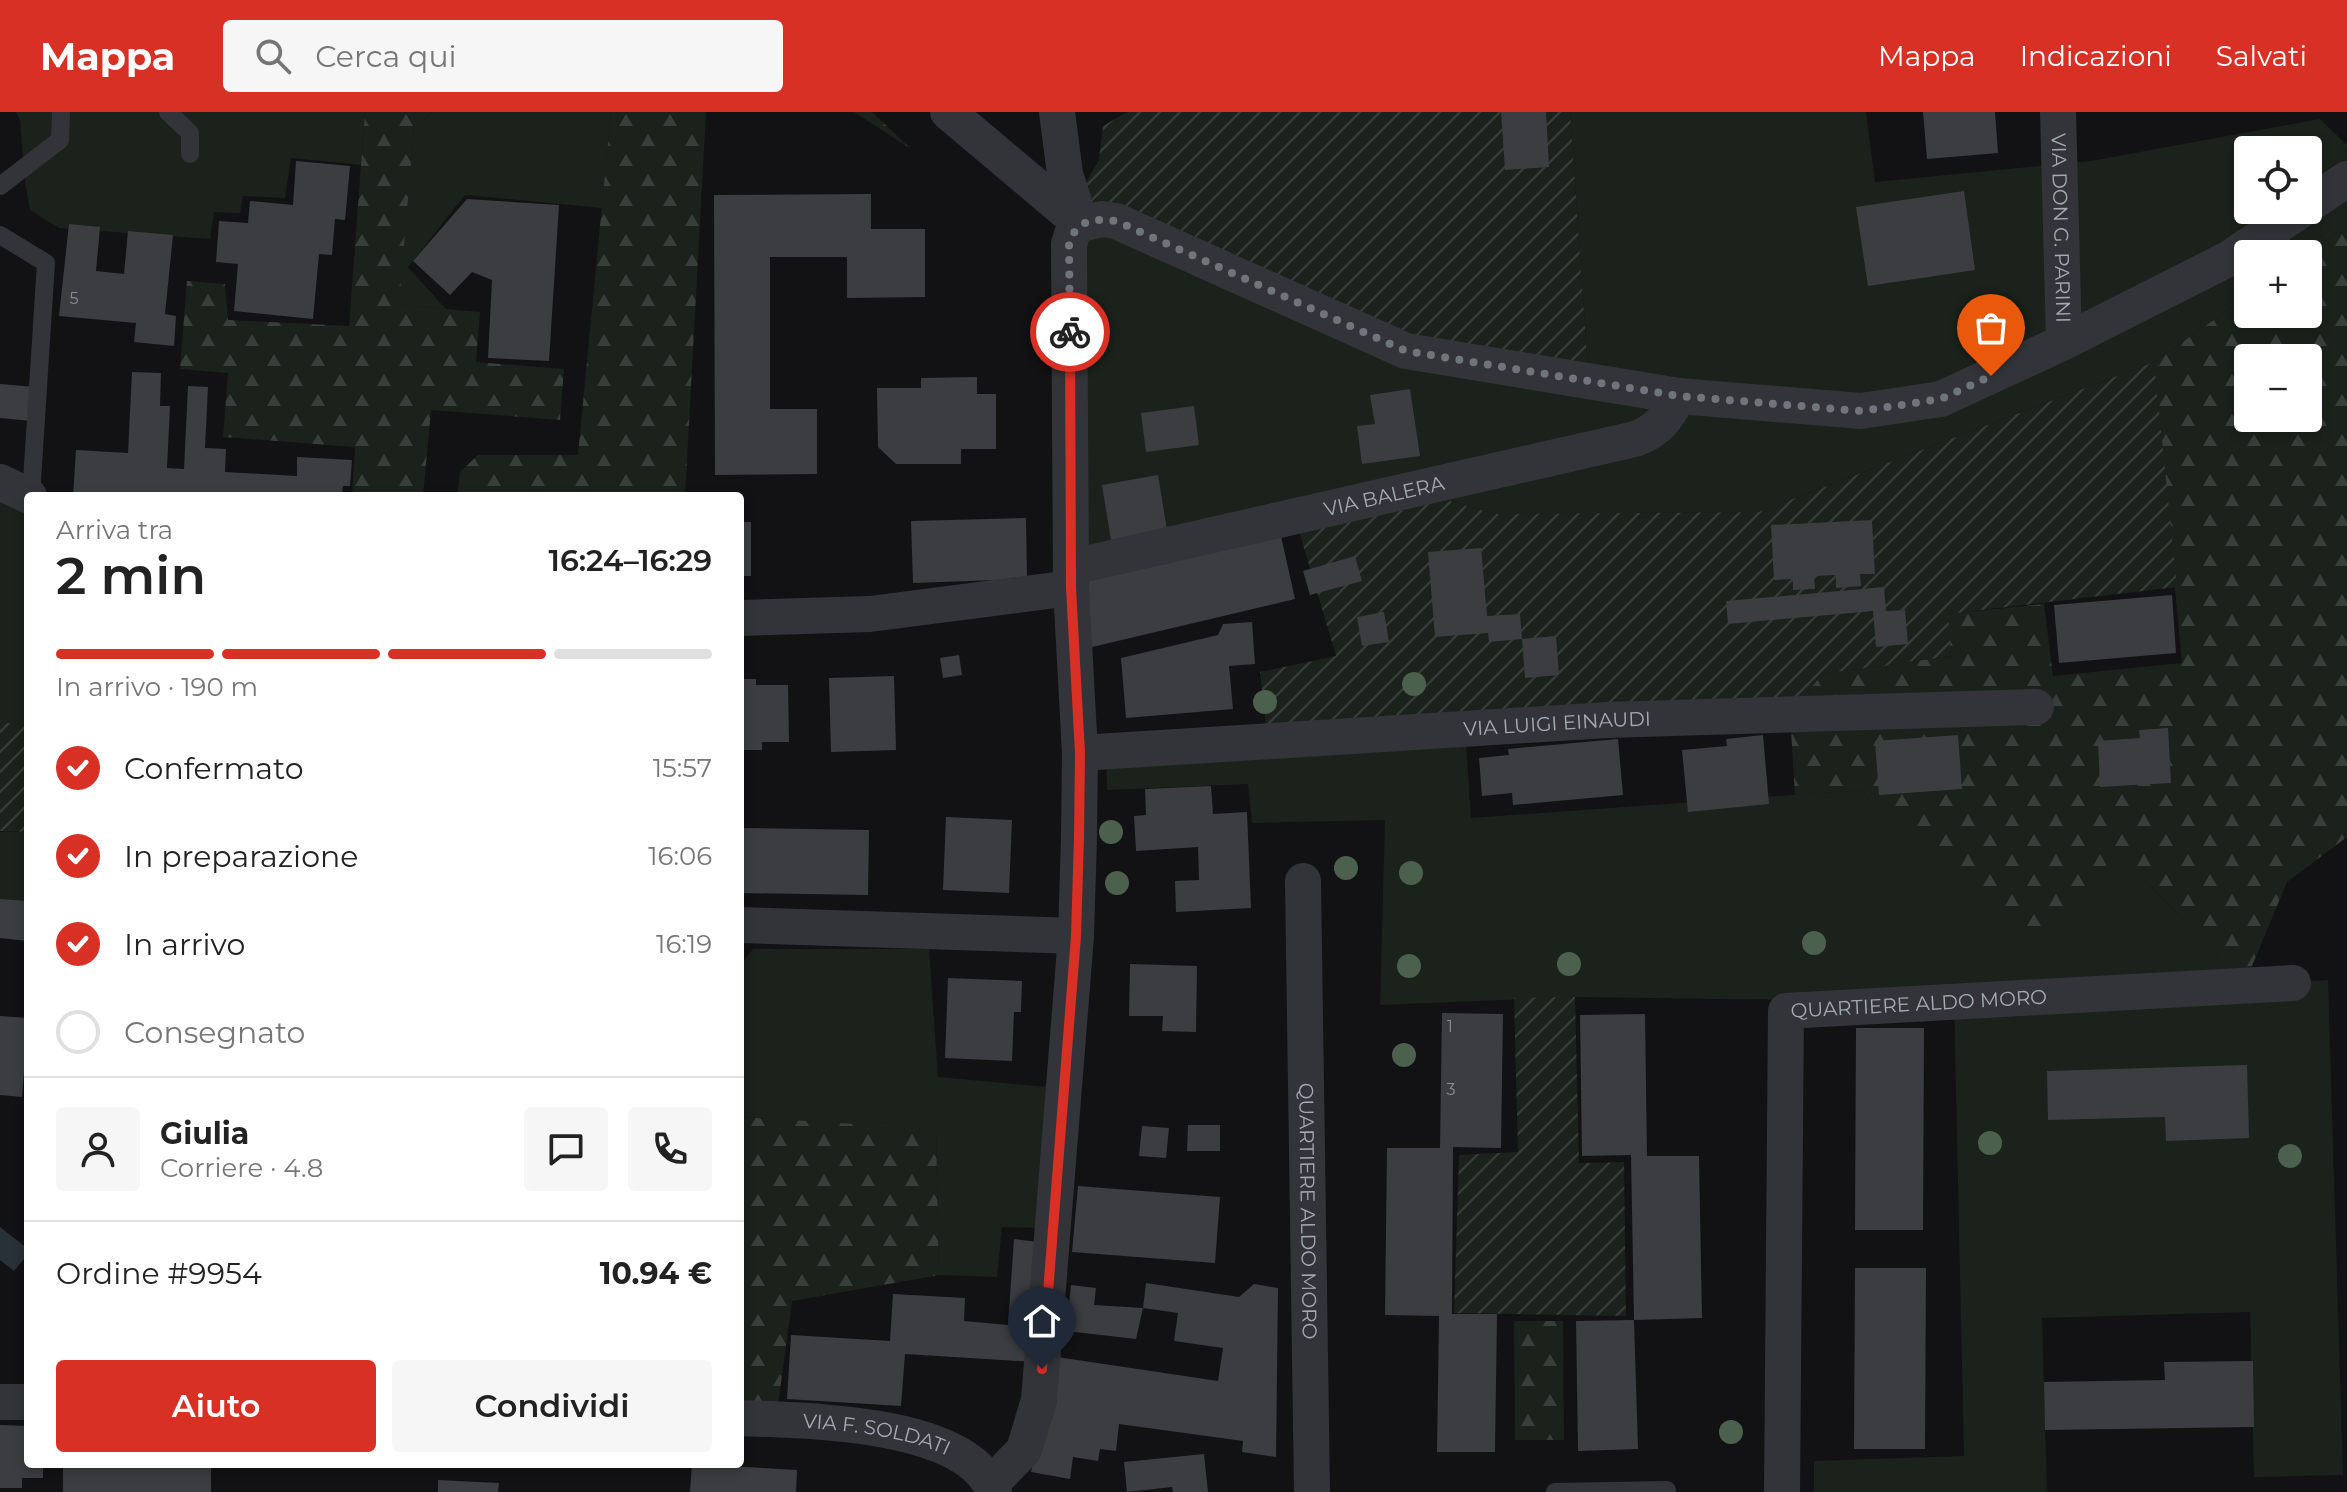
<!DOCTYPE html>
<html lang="it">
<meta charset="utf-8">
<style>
:root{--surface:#fff;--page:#f6f6f6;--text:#222;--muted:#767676;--line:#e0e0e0;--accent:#d93025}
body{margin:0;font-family:Montserrat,sans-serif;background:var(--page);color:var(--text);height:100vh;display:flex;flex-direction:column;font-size:30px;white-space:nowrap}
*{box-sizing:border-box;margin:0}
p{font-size:26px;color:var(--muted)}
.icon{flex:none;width:44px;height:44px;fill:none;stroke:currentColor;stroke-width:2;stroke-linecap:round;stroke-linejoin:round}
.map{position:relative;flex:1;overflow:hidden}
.drawer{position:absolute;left:24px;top:380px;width:720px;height:976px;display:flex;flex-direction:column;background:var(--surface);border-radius:8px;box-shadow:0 4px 12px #0003}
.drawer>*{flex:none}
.tools{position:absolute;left:2234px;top:24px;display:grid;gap:16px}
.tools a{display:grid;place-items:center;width:88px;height:88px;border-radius:8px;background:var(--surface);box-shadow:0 4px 12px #0003;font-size:40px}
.pin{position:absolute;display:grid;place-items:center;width:68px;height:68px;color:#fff;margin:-82px -34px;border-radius:50% 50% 50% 0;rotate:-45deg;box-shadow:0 0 8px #0007}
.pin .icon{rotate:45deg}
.courier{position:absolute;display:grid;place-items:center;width:80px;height:80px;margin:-40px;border:6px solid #d93025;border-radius:50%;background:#fff;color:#222;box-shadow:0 2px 10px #0007}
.summary em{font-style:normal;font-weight:600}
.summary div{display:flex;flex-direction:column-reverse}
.summary{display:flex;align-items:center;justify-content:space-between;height:136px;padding:0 32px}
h1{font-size:52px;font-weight:600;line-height:60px}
.bar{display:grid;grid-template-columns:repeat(4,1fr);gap:12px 8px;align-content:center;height:96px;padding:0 32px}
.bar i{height:10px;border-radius:6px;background:var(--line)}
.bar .active{background:var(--accent)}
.bar p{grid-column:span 4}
.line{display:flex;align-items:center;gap:20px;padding:0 32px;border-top:2px solid var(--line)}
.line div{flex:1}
.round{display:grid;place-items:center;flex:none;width:84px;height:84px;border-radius:8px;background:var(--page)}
ol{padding:0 32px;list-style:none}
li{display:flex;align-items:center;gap:24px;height:88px}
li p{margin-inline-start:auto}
li .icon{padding:8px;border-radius:50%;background:var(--accent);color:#fff;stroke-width:4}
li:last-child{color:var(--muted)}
li i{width:44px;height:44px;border:4px solid var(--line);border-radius:50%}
.button{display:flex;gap:16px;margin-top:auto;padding:16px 32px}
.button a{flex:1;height:92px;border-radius:8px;background:var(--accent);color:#fff;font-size:32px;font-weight:600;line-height:92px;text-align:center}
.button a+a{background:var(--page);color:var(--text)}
header{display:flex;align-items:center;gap:48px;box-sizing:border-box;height:112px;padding:0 40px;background:var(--accent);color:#fff}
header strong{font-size:38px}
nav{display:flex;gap:44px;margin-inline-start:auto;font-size:28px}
.search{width:560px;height:72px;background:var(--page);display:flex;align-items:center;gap:20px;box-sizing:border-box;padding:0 28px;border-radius:8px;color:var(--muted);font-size:30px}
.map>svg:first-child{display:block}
.grass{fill:#1a221b;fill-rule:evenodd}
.forest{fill:url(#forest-firs);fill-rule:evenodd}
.garden{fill:url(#garden-furrows)}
.water{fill:#283138}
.building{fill:#3c3d41}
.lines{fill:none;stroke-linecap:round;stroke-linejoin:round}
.lane{stroke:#333439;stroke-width:18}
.street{stroke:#333439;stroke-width:36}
.tree{fill:#4b604d}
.done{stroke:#70747d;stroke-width:8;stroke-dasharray:0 14.4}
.route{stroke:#d93025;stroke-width:10}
.labels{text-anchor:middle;stroke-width:6;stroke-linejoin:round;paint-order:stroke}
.number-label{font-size:16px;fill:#898e98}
.street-label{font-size:20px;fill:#a3a9b5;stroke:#0d0d0f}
</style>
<header>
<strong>Mappa</strong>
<div class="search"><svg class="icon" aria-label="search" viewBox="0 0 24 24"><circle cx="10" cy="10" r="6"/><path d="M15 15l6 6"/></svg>Cerca qui</div>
<nav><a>Mappa</a><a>Indicazioni</a><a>Salvati</a></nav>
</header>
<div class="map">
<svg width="2347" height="1380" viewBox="0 0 2347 1380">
<defs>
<pattern id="forest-firs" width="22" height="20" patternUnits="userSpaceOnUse" patternTransform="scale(2)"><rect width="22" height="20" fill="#1a221b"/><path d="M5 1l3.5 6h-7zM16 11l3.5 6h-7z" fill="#383f3a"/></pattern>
<pattern id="garden-furrows" width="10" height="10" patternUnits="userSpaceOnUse" patternTransform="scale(2)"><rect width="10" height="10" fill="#1a221b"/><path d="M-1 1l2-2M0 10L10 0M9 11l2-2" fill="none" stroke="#383f3a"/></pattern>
</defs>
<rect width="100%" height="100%" fill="#121214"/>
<!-- grass -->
<g class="grass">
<polygon points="16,0 365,0 361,53 291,46 285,86 243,84 240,101 214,100 210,127 59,116 30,98 24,63 20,8"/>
<polygon points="432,0 611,0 602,96 465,83 408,155 446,197 398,193 414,16"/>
<path d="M1570,0H1866L1875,70L2091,49L2320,7L2347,33V114L2307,142H2248V184L2154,250L1758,400L1495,402L1412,378L1078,458L1070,97L1589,272ZM2248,38H2308V98H2248Z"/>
<polygon points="0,373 28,385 28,611 0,611"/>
<polygon points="1465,616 1471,706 1861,678 1885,704 2118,739 2244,873 2328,868 2343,1363 2254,1365 2250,1200 2042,1206 2047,1380 1814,1380 1814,1349 1964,1344 1954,890 1575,885 1380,893 1385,708 1252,711 1248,672 1107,678 1106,644"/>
<polygon points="0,720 28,720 28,791 0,790"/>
<polygon points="753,837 929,837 938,965 1047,975 1036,1116 1002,1115 997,1165 939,1163 936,1018 740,1005 740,853"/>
</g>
<!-- forest -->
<g class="forest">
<polygon points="365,0 432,0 414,16 399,193 480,200 476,250 564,257 560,308 431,298 423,384 352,384 355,335 223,325 228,261 180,257 187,169 225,172 228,208 349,214"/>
<polygon points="611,0 706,0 685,384 457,384 460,360 478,343 578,343"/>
<polygon points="854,0 872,0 911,37"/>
<path d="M2347,114V725L2287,770L2244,873L2118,739L2037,837L1885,704L1861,678L1795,683L1790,602L1822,562L1951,544L1947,502L2044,492L2053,564L2182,551L2154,250L2248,184V202H2308L2307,142ZM2248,246H2308V306H2248Z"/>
<polygon points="740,1005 936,1017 939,1163 792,1189 777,1300 740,1297"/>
<polygon points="1514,1209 1563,1209 1564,1328 1515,1328"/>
</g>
<!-- garden -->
<g class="garden">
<polygon points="1127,0 1570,0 1589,273 1405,237 1070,97 1099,48 1103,14"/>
<polygon points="2154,250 2177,475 1948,502 1951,544 1822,562 1790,602 1268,632 1260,560 1336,544 1296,409 1412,378 1495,402 1758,400"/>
<polygon points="0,611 28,611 28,720 0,719"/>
<polygon points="1575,885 1579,1051 1624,1050 1626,1204 1454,1201 1459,1043 1518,1040 1514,886"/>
</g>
<!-- water -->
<polygon class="water" points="0,1115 28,1137 28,1142 14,1159 0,1148"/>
<!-- building -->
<g class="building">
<polygon points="1501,0 1546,0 1549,55 1505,58"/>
<polygon points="1923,0 1995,0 1998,41 1927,47"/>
<polygon points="296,49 350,54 345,108 335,107 332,143 319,142 313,207 234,199 238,152 216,150 219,109 248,111 250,89 293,93"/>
<polygon points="1964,79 1975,158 1868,174 1856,95"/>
<polygon points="871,82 871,117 925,117 925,185 847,186 847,145 770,145 770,297 817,297 817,362 715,363 714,83"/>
<polygon points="467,87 559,93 549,249 488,246 492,168 472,160 450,183 413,149"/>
<polygon points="69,112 100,115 96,159 124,162 128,119 173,123 165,202 176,204 174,234 134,230 136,211 59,204"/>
<polygon points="132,260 161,261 160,294 170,294 167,356 184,357 188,274 208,275 205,336 226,337 225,360 297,364 297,345 352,348 350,374 343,374 342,384 73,384 76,338 128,341"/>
<polygon points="977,265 977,282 996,282 996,337 961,337 961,352 896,352 878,335 877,276 921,276 921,266"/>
<polygon points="0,272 35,275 32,309 0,306"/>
<polygon points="1410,277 1420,344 1362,352 1357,314 1375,312 1370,283"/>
<polygon points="1194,294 1199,333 1146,340 1141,301"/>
<polygon points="1158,363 1167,418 1111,428 1102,373"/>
<polygon points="1026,406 1027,467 913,471 911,409"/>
<polygon points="1872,408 1875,462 1860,462 1861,474 1836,476 1836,463 1814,464 1815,477 1793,478 1793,467 1774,468 1771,413"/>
<rect x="740" y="410" width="11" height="54"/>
<polygon points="1281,424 1295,487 1092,535 1078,471"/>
<polygon points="1481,436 1487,504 1520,502 1522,527 1489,530 1488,521 1435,525 1428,440"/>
<polygon points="1355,444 1362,469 1310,483 1303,459"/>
<polygon points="1884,475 1886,499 1905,498 1908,532 1876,535 1873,499 1728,512 1726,489"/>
<polygon points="2172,483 2176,541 2059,551 2054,493"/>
<polygon points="1384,500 1389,530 1362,534 1357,505"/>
<polygon points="1252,510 1255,552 1229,554 1233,597 1126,606 1121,546 1218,523 1223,512"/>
<polygon points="1556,524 1559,563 1525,566 1522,527"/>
<polygon points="959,543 962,563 943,566 940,546"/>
<polygon points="894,564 896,638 831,640 829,566"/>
<polygon points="740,567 756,567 756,573 788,573 789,630 762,630 762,638 740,638"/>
<polygon points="2168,616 2171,671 2100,675 2098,629 2140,626 2139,618"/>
<polygon points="1763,623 1769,692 1688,700 1682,638 1727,634 1726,627"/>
<polygon points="1958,623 1962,677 1879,683 1875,629"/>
<polygon points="1618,627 1623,683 1513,693 1512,681 1482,684 1479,646 1509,643 1508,637"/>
<polygon points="1211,674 1213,702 1247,700 1251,796 1176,800 1175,769 1199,768 1198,735 1136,739 1134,704 1146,703 1145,677"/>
<polygon points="946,705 1012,708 1009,781 943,778"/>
<polygon points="740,716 869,718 868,783 740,781"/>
<polygon points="0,787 28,789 28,829 0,826"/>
<polygon points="1130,852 1197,854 1196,920 1162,919 1163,904 1129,904"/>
<polygon points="948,866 1022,869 1021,900 1014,900 1012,949 945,946"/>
<polygon points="1442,901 1503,902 1501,1036 1453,1035 1452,1202 1497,1202 1495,1340 1437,1340 1439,1204 1385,1203 1387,1036 1440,1036"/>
<polygon points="1645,902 1647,1044 1699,1044 1702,1206 1634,1208 1631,1043 1582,1044 1580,903"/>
<polygon points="0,904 28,906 22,985 0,983"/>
<polygon points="1856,916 1924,916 1923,1118 1855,1118"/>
<polygon points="2247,953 2249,1026 2166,1029 2165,1005 2048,1008 2047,959"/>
<polygon points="1188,1013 1220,1013 1220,1039 1187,1039"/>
<polygon points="1142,1014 1169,1016 1166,1046 1139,1044"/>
<polygon points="1078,1074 1220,1085 1215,1151 1072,1140"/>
<polygon points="1014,1127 1045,1131 1035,1250 905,1242 901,1294 787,1287 791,1223 890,1229 893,1182 965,1186 964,1209 1008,1213"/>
<polygon points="1855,1156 1926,1156 1925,1337 1854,1337"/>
<polygon points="1146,1171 1239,1185 1254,1172 1278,1176 1276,1345 1242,1340 1243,1329 1119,1312 1116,1339 1100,1337 1098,1349 1073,1345 1070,1367 1031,1360 1057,1245 1218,1269 1223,1236 1174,1229 1178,1201 1143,1196"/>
<polygon points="1071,1173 1096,1176 1094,1193 1143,1196 1136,1227 1066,1219"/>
<polygon points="1634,1208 1638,1337 1578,1339 1576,1209"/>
<polygon points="2253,1249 2254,1315 2045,1318 2044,1270 2165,1268 2164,1250"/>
<polygon points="0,1313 28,1314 28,1352 43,1352 43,1366 22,1366 22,1376 0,1376"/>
<polygon points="1204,1342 1208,1380 1173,1380 1172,1375 1127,1380 1124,1350"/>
<rect x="63" y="1352" width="148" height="28"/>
<polygon points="692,1352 797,1358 796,1380 690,1380"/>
<polygon points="438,1368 499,1371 498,1380 438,1380"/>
</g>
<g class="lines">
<!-- lane -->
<g class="lane">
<polyline points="168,0 190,21 190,42"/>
<polyline points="0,74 60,28 61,0"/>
<polyline points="0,123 46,151 31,384"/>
<polyline points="1555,1380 1667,1378"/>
</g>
<!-- street -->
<g class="street">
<polyline points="948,0 1081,112"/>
<polyline points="1057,0 1065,62 1081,112"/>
<path id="s1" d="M2058,0L2064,230"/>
<polyline points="2308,93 2347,67"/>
<polyline points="1081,112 1102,107 1116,109 1406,239 1679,284 1861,299 1941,287 2064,230 2230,146 2301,98"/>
<polyline points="0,370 29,384"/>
<path id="s2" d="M1072,455L1635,327C1659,318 1667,306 1679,284"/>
<polyline points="740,506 870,502 1071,476"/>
<path id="s3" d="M1080,641L1607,608L2036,595"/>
<path id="s4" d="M1303,769L1312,1380"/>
<polyline points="740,813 1076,824"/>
<polyline points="0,1290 28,1290"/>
<path id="s5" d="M740,1306C804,1309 967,1308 994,1380"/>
<polyline points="991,1372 1024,1338 1039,1288 1076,824 1079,725 1080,641 1071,476 1069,132 1072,122 1081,112"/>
<path id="s6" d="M1782,1380L1786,899L2293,871"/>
</g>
</g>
<!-- trees -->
<g class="tree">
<circle cx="1414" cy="572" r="12"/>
<circle cx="1265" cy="590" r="12"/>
<circle cx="1111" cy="720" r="12"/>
<circle cx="1346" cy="756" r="12"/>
<circle cx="1411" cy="761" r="12"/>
<circle cx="1117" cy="771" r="12"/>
<circle cx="1814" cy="831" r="12"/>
<circle cx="1569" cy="852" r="12"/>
<circle cx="1409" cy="854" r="12"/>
<circle cx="1404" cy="943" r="12"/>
<circle cx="1990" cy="1031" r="12"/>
<circle cx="2290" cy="1044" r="12"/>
<circle cx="1731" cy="1320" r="12"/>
</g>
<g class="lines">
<!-- done -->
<path class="done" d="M1070,220L1069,132C1076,108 1094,106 1116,109L1406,239L1679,284L1861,299L1941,287L1991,264"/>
<!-- route -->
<polyline class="route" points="1042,1257 1076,824 1079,725 1080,641 1071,476 1070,220"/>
</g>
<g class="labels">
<!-- number labels -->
<g class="number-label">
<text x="74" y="192">5</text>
<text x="1450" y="920">1</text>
<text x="1451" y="983">3</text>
</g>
<!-- street labels -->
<g class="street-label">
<text dy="7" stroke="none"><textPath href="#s1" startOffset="116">VIA DON G. PARINI</textPath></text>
<text dy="7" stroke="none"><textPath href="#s2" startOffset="320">VIA BALERA</textPath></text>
<text dy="7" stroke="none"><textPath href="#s3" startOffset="478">VIA LUIGI EINAUDI</textPath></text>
<text dy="7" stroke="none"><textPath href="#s6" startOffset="614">QUARTIERE ALDO MORO</textPath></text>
<text dy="7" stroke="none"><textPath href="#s4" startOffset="330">QUARTIERE ALDO MORO</textPath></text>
<text dy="7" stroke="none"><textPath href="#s5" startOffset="138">VIA F. SOLDATI</textPath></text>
</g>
</g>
</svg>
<div class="tools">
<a><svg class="icon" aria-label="locate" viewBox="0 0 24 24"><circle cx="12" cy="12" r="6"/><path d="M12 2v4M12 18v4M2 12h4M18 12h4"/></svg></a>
<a>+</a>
<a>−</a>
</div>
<div class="pin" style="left:1991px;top:264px;background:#ea580c"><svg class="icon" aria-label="bag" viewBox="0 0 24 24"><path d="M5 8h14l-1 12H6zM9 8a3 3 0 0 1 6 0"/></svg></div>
<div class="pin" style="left:1042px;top:1257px;background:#1f2937"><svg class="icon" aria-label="home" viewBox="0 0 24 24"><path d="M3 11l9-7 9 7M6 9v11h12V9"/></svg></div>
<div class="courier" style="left:1070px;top:220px"><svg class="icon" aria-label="bike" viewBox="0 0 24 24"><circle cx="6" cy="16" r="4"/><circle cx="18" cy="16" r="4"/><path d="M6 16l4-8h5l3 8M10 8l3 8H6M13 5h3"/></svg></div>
<section class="drawer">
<div class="summary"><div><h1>2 min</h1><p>Arriva tra</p></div><em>16:24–16:29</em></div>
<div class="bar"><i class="active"></i><i class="active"></i><i class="active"></i><i></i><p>In arrivo · 190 m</p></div>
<ol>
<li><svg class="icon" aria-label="check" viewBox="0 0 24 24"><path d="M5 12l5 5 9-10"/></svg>Confermato<p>15:57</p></li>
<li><svg class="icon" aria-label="check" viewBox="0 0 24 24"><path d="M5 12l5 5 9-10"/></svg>In preparazione<p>16:06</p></li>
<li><svg class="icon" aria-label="check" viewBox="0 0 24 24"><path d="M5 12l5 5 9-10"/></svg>In arrivo<p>16:19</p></li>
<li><i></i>Consegnato</li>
</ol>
<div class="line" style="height:144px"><a class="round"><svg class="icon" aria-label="person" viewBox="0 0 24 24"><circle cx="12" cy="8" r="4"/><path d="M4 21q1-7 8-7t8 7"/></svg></a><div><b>Giulia</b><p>Corriere · 4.8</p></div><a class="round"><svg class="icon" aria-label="chat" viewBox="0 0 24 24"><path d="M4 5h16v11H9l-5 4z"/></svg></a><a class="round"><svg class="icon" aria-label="phone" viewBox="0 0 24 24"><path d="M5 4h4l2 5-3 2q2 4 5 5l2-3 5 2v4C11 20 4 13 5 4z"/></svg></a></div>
<div class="line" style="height:104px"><div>Ordine #9954</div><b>10.94 €</b></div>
<div class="button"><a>Aiuto</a><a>Condividi</a></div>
</section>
</div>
